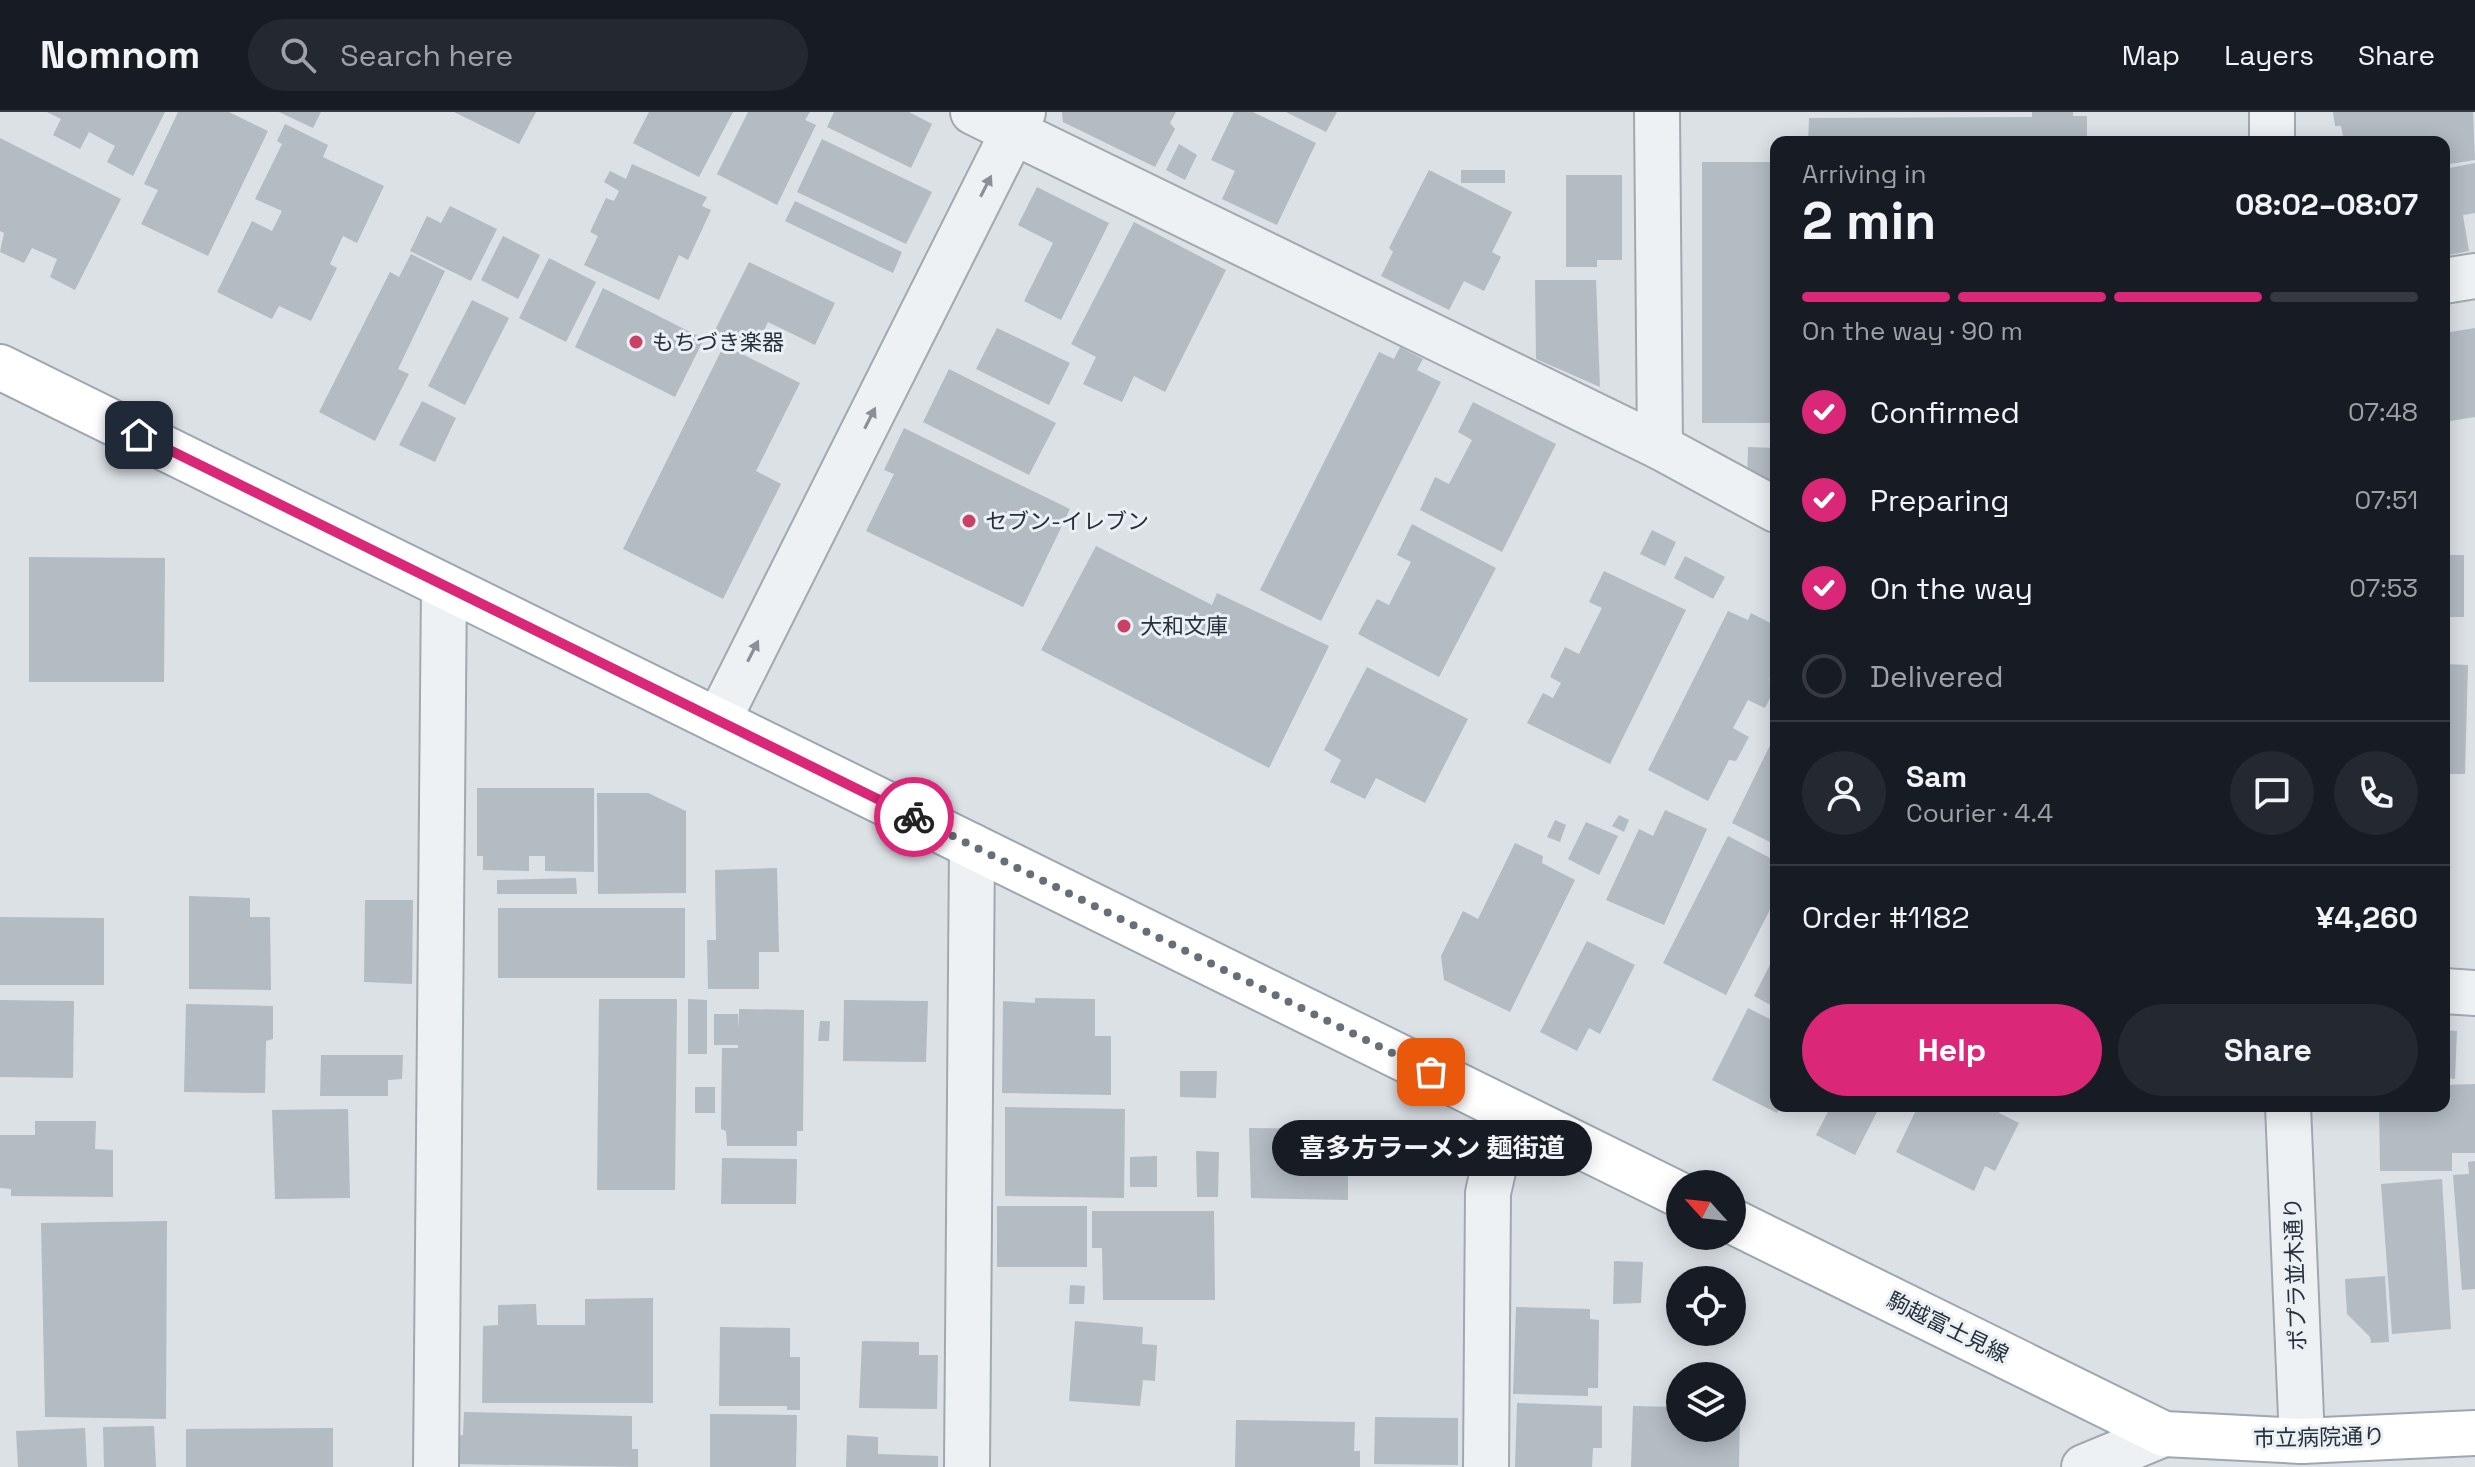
<!DOCTYPE html>
<meta charset="utf-8">
<style>
:root{--surface:#171b24;--page:#242831;--text:#f1f3f6;--muted:#9ea1a6;--line:#363941;--accent:#db2777}
body{margin:0;font-family:"Space Grotesk","Noto Sans JP",sans-serif;background:var(--page);color:var(--text);height:100vh;display:flex;flex-direction:column;font-size:30px;white-space:nowrap}
*{box-sizing:border-box;margin:0}
p{font-size:26px;color:var(--muted)}
.icon{flex:none;width:44px;height:44px;fill:none;stroke:currentColor;stroke-width:2;stroke-linecap:round;stroke-linejoin:round}
.map{position:relative;flex:1;overflow:hidden}
.side{position:absolute;left:1770px;top:24px;width:680px;height:976px;display:flex;flex-direction:column;background:var(--surface);border-radius:16px;box-shadow:0 4px 20px #0003}
.side>*{flex:none}
.needle{width:52px;rotate:297deg}
.tools{position:absolute;left:1666px;top:1058px;display:grid;gap:16px}
.tools a{display:grid;place-items:center;width:80px;height:80px;border-radius:50%;background:var(--surface);box-shadow:0 4px 20px #0003;font-size:40px}
.pin{position:absolute;display:grid;place-items:center;width:68px;height:68px;color:#fff;margin:-34px;border-radius:16px;box-shadow:0 4px 12px #0006}
.courier{position:absolute;display:grid;place-items:center;width:80px;height:80px;margin:-40px;border:6px solid #db2777;border-radius:50%;background:#fff;color:#222;box-shadow:0 2px 10px #0007}
.bubble{position:absolute;height:56px;border-radius:28px;background:var(--surface);box-shadow:0 4px 20px #0003;font-size:26px;font-weight:700;line-height:56px;text-align:center}
.summary em{font-style:normal;font-weight:700}
.summary div{display:flex;flex-direction:column-reverse}
.summary{display:flex;align-items:center;justify-content:space-between;height:136px;padding:0 32px}
h1{font-size:52px;font-weight:700;line-height:60px}
.bar{display:grid;grid-template-columns:repeat(4,1fr);gap:12px 8px;align-content:center;height:96px;padding:0 32px}
.bar i{height:10px;border-radius:6px;background:var(--line)}
.bar .selected{background:var(--accent)}
.bar p{grid-column:span 4}
.line{display:flex;align-items:center;gap:20px;padding:0 32px;border-top:2px solid var(--line)}
.line div{flex:1}
.round{display:grid;place-items:center;flex:none;width:84px;height:84px;border-radius:42px;background:var(--page)}
ol{padding:0 32px;list-style:none}
li{display:flex;align-items:center;gap:24px;height:88px}
li p{margin-inline-start:auto}
li .icon{padding:8px;border-radius:50%;background:var(--accent);color:#fff;stroke-width:4}
li:last-child{color:var(--muted)}
li i{width:44px;height:44px;border:4px solid var(--line);border-radius:50%}
.cta{display:flex;gap:16px;margin-top:auto;padding:16px 32px}
.cta a{flex:1;height:92px;border-radius:48px;background:var(--accent);color:#fff;font-size:32px;font-weight:700;line-height:92px;text-align:center}
.cta a+a{background:var(--page);color:var(--text)}
header{display:flex;align-items:center;gap:48px;box-sizing:border-box;height:112px;padding:0 40px;background:var(--surface);border-bottom:2px solid var(--line)}
header strong{font-size:38px}
nav{display:flex;gap:44px;margin-inline-start:auto;font-size:28px}
.search{width:560px;height:72px;background:var(--page);display:flex;align-items:center;gap:20px;box-sizing:border-box;padding:0 28px;border-radius:44px;color:var(--muted);font-size:30px}
.map>svg:first-child{display:block}
.building{fill:#b3bbc3}
.lines{fill:none;stroke-linecap:round;stroke-linejoin:round}
.minor-casing{stroke:#a2a8b0;stroke-width:48}
.major-casing{stroke:#9ca7b1;stroke-width:48}
.minor{stroke:#eef1f4;stroke-width:44}
.major{stroke:#fff;stroke-width:44}
.oneway{fill:#8a9098}
.done{stroke:#666e78;stroke-width:8;stroke-dasharray:0 14.4}
.route{stroke:#db2777;stroke-width:10}
.poi-dot{fill:#cb4165;stroke:#ebf0f4;stroke-width:3}
.labels{text-anchor:middle;stroke-width:6;stroke-linejoin:round;paint-order:stroke}
.poi-label{font-size:22px;fill:#26303c;stroke:#ebf0f4;text-anchor:start}
.street-label{font-size:22px;fill:#26303c;stroke:#ebf0f4}
</style>
<header>
<strong>Nomnom</strong>
<div class="search"><svg class="icon" aria-label="search" viewBox="0 0 24 24"><circle cx="10" cy="10" r="6"/><path d="M15 15l6 6"/></svg>Search here</div>
<nav><a>Map</a><a>Layers</a><a>Share</a></nav>
</header>
<div class="map">
<svg width="2475" height="1355" viewBox="0 0 2475 1355">
<rect width="100%" height="100%" fill="#dce1e6"/>
<!-- building -->
<g class="building">
<polygon points="47,0 165,0 133,64 107,50 115,34 89,20 80,37 53,23 61,7"/>
<polygon points="178,0 229,0 268,19 208,144 141,112 158,78 144,72"/>
<polygon points="279,0 321,0 313,16"/>
<polygon points="454,0 536,0 519,32"/>
<polygon points="649,0 733,0 699,65 633,31"/>
<polygon points="748,0 810,0 805,8 816,13 777,93 717,62"/>
<polygon points="834,0 909,0 932,12 911,56 827,15"/>
<polygon points="1062,0 1176,0 1170,11 1175,17 1155,55 1063,10"/>
<polygon points="1234,0 1253,0 1316,31 1277,113 1222,87 1235,59 1211,48"/>
<polygon points="1286,0 1337,0 1326,20"/>
<polygon points="2032,0 2073,0 2073,4 2087,4 2087,30 1808,30 1809,6 2032,5"/>
<polygon points="2333,0 2473,0 2475,48 2444,53 2444,30 2344,30 2341,14 2335,14"/>
<polygon points="285,12 328,33 323,45 384,74 357,131 343,124 330,152 337,156 311,209 279,194 272,207 217,180 252,109 272,119 282,99 255,87 282,32 277,29"/>
<polygon points="0,26 121,87 75,178 50,165 57,147 32,136 24,151 0,140 4,121 0,119"/>
<polygon points="822,27 932,80 906,132 797,80"/>
<polygon points="1179,32 1197,43 1185,68 1166,58"/>
<rect x="1702" y="50" width="74" height="261"/>
<polygon points="2475,51 2475,101 2463,103 2469,139 2444,144 2444,57"/>
<polygon points="632,52 707,85 702,94 711,98 688,148 679,143 659,188 584,153 598,124 590,120 606,86 614,89 619,79 604,70 610,59 626,67"/>
<polygon points="1429,58 1512,100 1492,140 1501,145 1484,179 1464,169 1449,198 1381,164 1393,140 1389,136"/>
<rect x="1461" y="58" width="44" height="13"/>
<polygon points="1566,63 1622,63 1622,148 1597,148 1597,155 1566,155"/>
<polygon points="1037,75 1109,111 1061,208 1024,189 1053,131 1018,113"/>
<polygon points="795,89 902,140 893,161 785,109"/>
<polygon points="450,94 497,117 471,169 410,139 427,104 441,111"/>
<polygon points="1134,110 1226,158 1165,280 1134,264 1122,290 1083,272 1096,245 1071,232"/>
<polygon points="503,124 540,143 518,187 481,168"/>
<polygon points="411,142 445,159 398,257 409,262 375,329 319,300 390,160 399,165"/>
<polygon points="549,146 596,170 566,230 519,206"/>
<polygon points="749,150 835,191 815,233 768,210 754,239 714,220"/>
<polygon points="1535,168 1596,168 1600,275 1536,247"/>
<polygon points="603,176 704,227 675,285 575,235"/>
<polygon points="472,188 509,206 465,293 428,274"/>
<polygon points="997,216 1070,251 1049,293 976,257"/>
<polygon points="2475,216 2475,305 2450,309 2444,270 2444,221"/>
<polygon points="724,233 800,271 756,359 781,372 723,487 623,437"/>
<polygon points="1400,235 1423,247 1417,258 1441,270 1321,509 1260,478 1379,240 1394,247"/>
<polygon points="949,257 1056,311 1029,363 923,310"/>
<polygon points="422,289 456,306 435,350 399,333"/>
<polygon points="1473,290 1556,332 1502,440 1420,398 1435,365 1449,372 1472,328 1458,320"/>
<polygon points="904,316 1070,397 1023,495 866,419 894,362 884,358"/>
<polygon points="1748,335 1776,336 1776,378 1747,368"/>
<polygon points="1412,412 1496,456 1439,565 1358,522 1377,487 1389,493 1411,450 1397,443"/>
<polygon points="1652,418 1676,430 1665,454 1640,442"/>
<polygon points="1096,434 1212,493 1217,481 1329,534 1269,656 1041,538"/>
<rect x="2444" y="443" width="20" height="62"/>
<polygon points="1685,444 1725,465 1713,487 1674,466"/>
<polygon points="29,445 165,446 164,570 29,570"/>
<polygon points="1604,459 1686,498 1610,652 1527,611 1543,581 1553,586 1561,571 1550,565 1565,535 1579,542 1602,496 1589,490"/>
<polygon points="1728,499 1748,508 1751,501 1776,514 1776,556 1769,568 1776,574 1765,596 1748,588 1733,616 1749,625 1736,649 1729,648 1708,689 1648,658"/>
<polygon points="2444,552 2468,553 2465,662 2444,662"/>
<polygon points="1367,555 1468,607 1425,691 1376,666 1365,687 1330,670 1341,648 1324,638"/>
<polygon points="1776,621 1776,733 1732,711"/>
<polygon points="477,676 594,676 594,760 545,759 545,744 529,744 529,759 483,758 483,744 477,744"/>
<polygon points="597,681 648,681 686,699 686,781 598,782"/>
<polygon points="1665,698 1707,717 1664,813 1606,788 1639,717 1653,724"/>
<polygon points="1619,703 1629,708 1624,720 1612,714"/>
<polygon points="1555,708 1566,713 1560,730 1547,725"/>
<polygon points="1586,710 1618,724 1599,763 1568,747"/>
<polygon points="1728,724 1776,749 1776,786 1726,883 1663,851"/>
<polygon points="1515,731 1543,744 1542,751 1575,768 1510,900 1444,868 1441,844 1463,799 1478,807"/>
<polygon points="777,756 779,840 759,840 759,877 708,877 707,828 716,828 715,758"/>
<polygon points="576,766 577,782 497,782 497,768"/>
<polygon points="189,784 250,786 250,805 270,805 271,878 189,877"/>
<polygon points="365,788 413,788 412,872 364,870"/>
<rect x="498" y="796" width="187" height="70"/>
<polygon points="0,805 104,806 104,873 0,873"/>
<polygon points="1587,829 1635,853 1600,922 1589,916 1577,939 1540,920"/>
<polygon points="1776,841 1776,896 1754,884"/>
<polygon points="1035,886 1095,887 1095,924 1111,924 1111,983 1002,981 1003,889 1035,891"/>
<polygon points="599,887 677,887 675,1078 597,1078"/>
<polygon points="688,887 707,888 707,942 688,942"/>
<polygon points="0,888 74,889 73,966 0,965"/>
<polygon points="844,888 928,889 926,950 843,949"/>
<polygon points="186,892 273,894 273,927 266,929 265,981 184,980"/>
<polygon points="1748,896 1776,910 1776,994 1781,994 1777,1001 1712,968"/>
<polygon points="739,897 804,898 803,1019 797,1019 797,1034 727,1034 726,1019 721,1017 722,936 738,936 738,933 714,933 714,902 738,902 739,918"/>
<polygon points="820,909 830,909 829,929 818,929"/>
<polygon points="2444,918 2457,919 2455,967 2444,966"/>
<polygon points="321,943 403,943 402,967 388,968 388,984 320,984"/>
<polygon points="1180,959 1217,959 1216,986 1180,985"/>
<polygon points="2475,972 2475,1041 2452,1041 2452,1059 2380,1059 2379,994 2444,994 2444,973"/>
<rect x="695" y="975" width="20" height="26"/>
<polygon points="1831,994 1880,994 1855,1043 1816,1023"/>
<polygon points="1918,994 2002,994 1999,1001 2019,1011 1995,1059 1985,1054 1974,1079 1896,1040"/>
<polygon points="1005,995 1125,997 1124,1086 1005,1084"/>
<polygon points="348,997 350,1086 275,1087 272,998"/>
<polygon points="35,1009 96,1009 95,1037 113,1038 113,1085 11,1084 11,1077 0,1076 0,1023 35,1023"/>
<polygon points="1249,1016 1348,1017 1348,1088 1251,1086"/>
<polygon points="1196,1039 1219,1040 1218,1085 1197,1085"/>
<polygon points="1157,1044 1157,1075 1130,1075 1130,1045"/>
<polygon points="722,1046 797,1047 796,1092 721,1092"/>
<polygon points="2475,1049 2475,1177 2462,1178 2453,1063 2469,1062 2468,1050"/>
<polygon points="2442,1067 2451,1217 2392,1222 2381,1072"/>
<rect x="997" y="1094" width="90" height="61"/>
<polygon points="1092,1099 1214,1099 1215,1188 1103,1188 1102,1136 1092,1136"/>
<polygon points="167,1109 166,1307 45,1305 41,1111"/>
<polygon points="1614,1149 1643,1150 1641,1191 1613,1192"/>
<polygon points="2385,1164 2389,1230 2371,1231 2370,1225 2347,1202 2345,1167"/>
<polygon points="1070,1173 1085,1174 1084,1192 1069,1192"/>
<polygon points="653,1186 653,1291 482,1291 483,1214 498,1213 498,1193 536,1192 537,1213 585,1213 585,1187"/>
<polygon points="1516,1195 1590,1197 1590,1207 1599,1208 1598,1276 1588,1276 1588,1284 1513,1282"/>
<polygon points="1075,1209 1143,1215 1142,1232 1157,1233 1155,1269 1143,1268 1140,1294 1069,1289"/>
<polygon points="720,1215 790,1216 790,1245 800,1245 800,1298 787,1298 787,1294 719,1294"/>
<polygon points="862,1229 919,1230 919,1243 938,1243 937,1297 859,1296"/>
<polygon points="1517,1291 1602,1294 1602,1336 1593,1336 1592,1355 1515,1355"/>
<polygon points="1633,1294 1680,1295 1680,1316 1732,1316 1732,1296 1740,1297 1739,1355 1631,1355"/>
<polygon points="464,1300 632,1304 632,1337 638,1337 638,1355 456,1352 456,1324 463,1323"/>
<polygon points="710,1302 797,1303 796,1355 710,1355"/>
<polygon points="1375,1305 1458,1306 1458,1353 1374,1352"/>
<polygon points="1236,1308 1355,1310 1354,1339 1360,1339 1360,1355 1235,1355"/>
<polygon points="154,1314 156,1355 104,1355 103,1315"/>
<polygon points="85,1316 87,1355 18,1355 16,1319"/>
<polygon points="333,1316 333,1355 186,1355 186,1317"/>
<polygon points="847,1323 878,1325 878,1342 938,1344 938,1355 846,1355"/>
</g>
<g class="lines">
<!-- minor casing -->
<g class="minor-casing">
<g id="minor">
<polyline points="973,0 1660,335 1776,398"/>
<polyline points="1657,0 1660,335"/>
<polyline points="2272,0 2272,30"/>
<polyline points="2444,169 2475,164"/>
<polyline points="718,609 1023,0"/>
<polyline points="2444,879 2475,881"/>
<polyline points="2288,994 2302,1329"/>
<polyline points="436,1355 444,474"/>
<polyline points="967,1355 972,734"/>
<polyline points="1486,1355 1488,1081 1496,1046 1517,1003"/>
<polyline points="2084,1355 2164,1322"/>
</g>
</g>
<!-- major casing -->
<g class="major-casing">
<g id="major">
<polyline points="0,255 1680,1083"/>
<polyline points="1732,1109 2164,1322 2302,1329 2475,1321"/>
</g>
</g>
<!-- minor -->
<use href="#minor" class="minor"/>
<!-- major -->
<use href="#major" class="major"/>
</g>
<!-- one-way arrows -->
<defs><path id="oneway-solid" d="M-6-.8H1V-3.2L6.5 0L1 3.2V.8H-6Z" transform="scale(2)"/></defs>
<g class="oneway">
<use href="#oneway-solid" transform="translate(986 74) rotate(-63)"/>
<use href="#oneway-solid" transform="translate(870 306) rotate(-63)"/>
<use href="#oneway-solid" transform="translate(753 539) rotate(-63)"/>
</g>
<g class="lines">
<!-- done -->
<polyline class="done" points="914,705 1431,960"/>
<!-- route -->
<polyline class="route" points="139,323 914,705"/>
</g>
<!-- markers -->
<g class="poi-dot">
<circle cx="636" cy="230" r="8"/>
<circle cx="969" cy="409" r="8"/>
<circle cx="1124" cy="514" r="8"/>
</g>
<g class="labels">
<!-- poi labels -->
<g class="poi-label">
<text x="652" y="238">もちづき楽器</text>
<text x="985" y="417">セブン-イレブン</text>
<text x="1140" y="522">大和文庫</text>
</g>
<!-- street labels -->
<g class="street-label">
<text transform="translate(2295 1162) rotate(-92)" y="8">ポプラ並木通り</text>
<text transform="translate(1948 1215) rotate(26)" y="8">駒越富士見線</text>
<text transform="translate(2319 1325) rotate(-1)" y="8">市立病院通り</text>
</g>
</g>
</svg>
<div class="tools">
<a><svg class="needle" viewBox="-14 -14 28 28"><path d="M0-13l5 13h-10z" fill="#e53935"/><path d="M0 13l5-13h-10z" fill="#9ea1a6"/></svg></a>
<a><svg class="icon" aria-label="locate" viewBox="0 0 24 24"><circle cx="12" cy="12" r="6"/><path d="M12 2v4M12 18v4M2 12h4M18 12h4"/></svg></a>
<a><svg class="icon" aria-label="layers" viewBox="0 0 24 24"><path d="M12 4l9 5-9 5-9-5zM3 14l9 5 9-5"/></svg></a>
</div>
<div class="pin" style="left:1431px;top:960px;background:#ea580c"><svg class="icon" aria-label="bag" viewBox="0 0 24 24"><path d="M5 8h14l-1 12H6zM9 8a3 3 0 0 1 6 0"/></svg></div>
<div class="pin" style="left:139px;top:323px;background:#1f2937"><svg class="icon" aria-label="home" viewBox="0 0 24 24"><path d="M3 11l9-7 9 7M6 9v11h12V9"/></svg></div>
<div class="courier" style="left:914px;top:705px"><svg class="icon" aria-label="bike" viewBox="0 0 24 24"><circle cx="6" cy="16" r="4"/><circle cx="18" cy="16" r="4"/><path d="M6 16l4-8h5l3 8M10 8l3 8H6M13 5h3"/></svg></div>
<div class="bubble" style="left:1272px;top:1008px;width:320px">喜多方ラーメン 麺街道</div>
<section class="side">
<div class="summary"><div><h1>2 min</h1><p>Arriving in</p></div><em>08:02–08:07</em></div>
<div class="bar"><i class="selected"></i><i class="selected"></i><i class="selected"></i><i></i><p>On the way · 90 m</p></div>
<ol>
<li><svg class="icon" aria-label="check" viewBox="0 0 24 24"><path d="M5 12l5 5 9-10"/></svg>Confirmed<p>07:48</p></li>
<li><svg class="icon" aria-label="check" viewBox="0 0 24 24"><path d="M5 12l5 5 9-10"/></svg>Preparing<p>07:51</p></li>
<li><svg class="icon" aria-label="check" viewBox="0 0 24 24"><path d="M5 12l5 5 9-10"/></svg>On the way<p>07:53</p></li>
<li><i></i>Delivered</li>
</ol>
<div class="line" style="height:144px"><a class="round"><svg class="icon" aria-label="person" viewBox="0 0 24 24"><circle cx="12" cy="8" r="4"/><path d="M4 21q1-7 8-7t8 7"/></svg></a><div><b>Sam</b><p>Courier · 4.4</p></div><a class="round"><svg class="icon" aria-label="chat" viewBox="0 0 24 24"><path d="M4 5h16v11H9l-5 4z"/></svg></a><a class="round"><svg class="icon" aria-label="phone" viewBox="0 0 24 24"><path d="M5 4h4l2 5-3 2q2 4 5 5l2-3 5 2v4C11 20 4 13 5 4z"/></svg></a></div>
<div class="line" style="height:104px"><div>Order #1182</div><b>¥4,260</b></div>
<div class="cta"><a>Help</a><a>Share</a></div>
</section>
</div>
